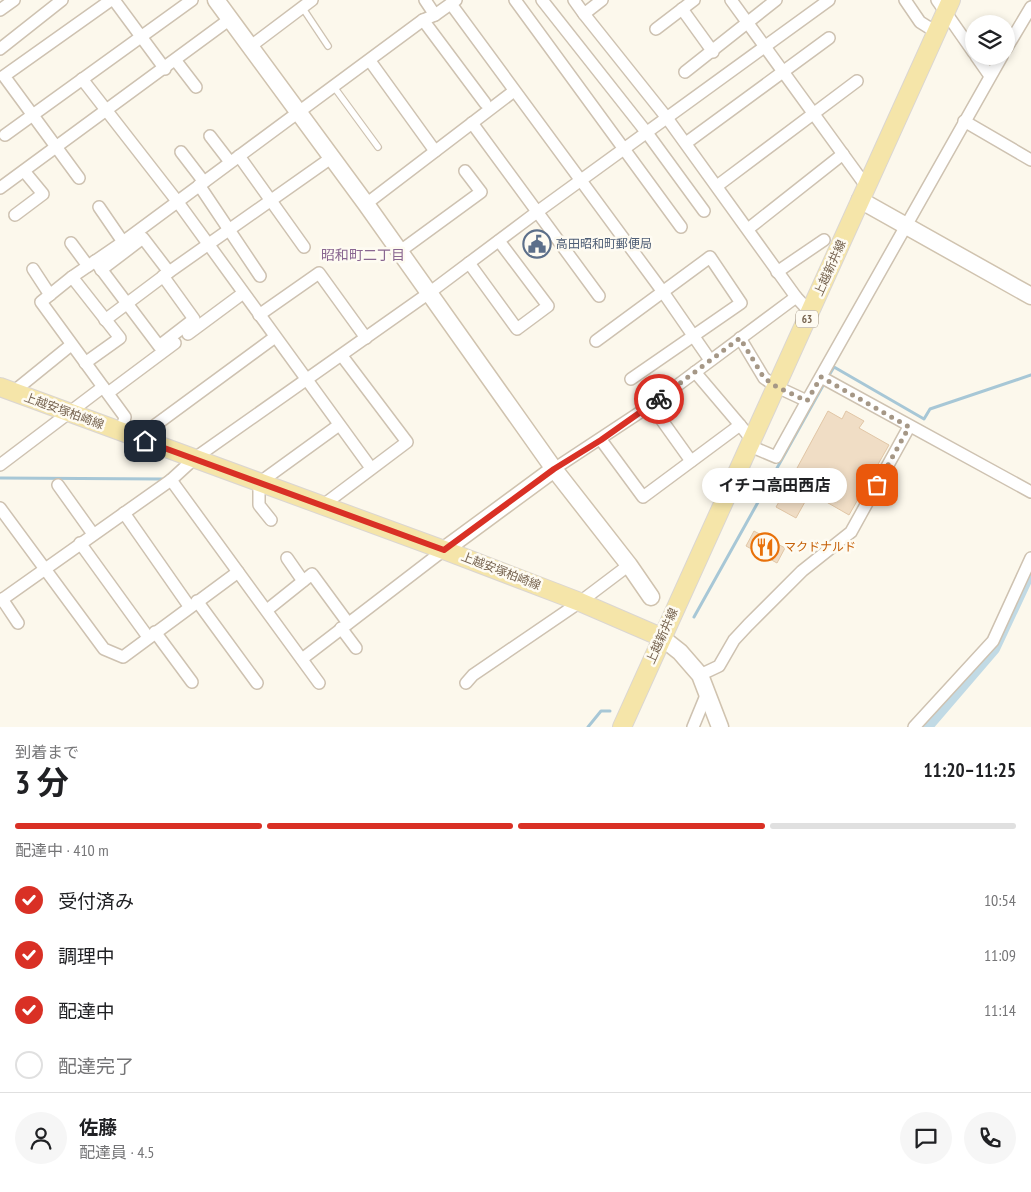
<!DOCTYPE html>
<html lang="ja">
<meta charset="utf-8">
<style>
:root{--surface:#fff;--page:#f6f6f6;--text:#202124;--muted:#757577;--line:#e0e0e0;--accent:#d93025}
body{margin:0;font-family:"PT Sans Narrow","Noto Sans JP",sans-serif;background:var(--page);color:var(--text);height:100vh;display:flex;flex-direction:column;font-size:19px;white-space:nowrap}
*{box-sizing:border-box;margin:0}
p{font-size:16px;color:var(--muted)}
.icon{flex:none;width:28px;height:28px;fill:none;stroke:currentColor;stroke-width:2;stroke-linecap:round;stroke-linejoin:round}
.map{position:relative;height:727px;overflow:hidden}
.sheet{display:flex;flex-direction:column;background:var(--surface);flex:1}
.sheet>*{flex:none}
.buttons{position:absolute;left:965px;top:15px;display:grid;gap:10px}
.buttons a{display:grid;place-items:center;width:50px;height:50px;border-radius:50%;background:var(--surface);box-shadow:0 2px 8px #0003;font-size:25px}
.pin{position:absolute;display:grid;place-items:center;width:42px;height:42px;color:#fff;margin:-21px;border-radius:10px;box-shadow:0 2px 8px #0006}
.courier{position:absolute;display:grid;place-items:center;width:50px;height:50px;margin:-25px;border:4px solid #d93025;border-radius:50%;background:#fff;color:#222;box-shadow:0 1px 6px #0007}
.bubble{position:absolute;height:35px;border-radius:18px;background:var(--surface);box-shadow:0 2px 8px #0003;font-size:16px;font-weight:700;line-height:35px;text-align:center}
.summary em{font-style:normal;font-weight:700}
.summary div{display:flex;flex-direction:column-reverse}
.summary{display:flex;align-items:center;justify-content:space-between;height:85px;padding:0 15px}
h1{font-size:32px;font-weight:700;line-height:38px}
.bar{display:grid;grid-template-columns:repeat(4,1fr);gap:8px 5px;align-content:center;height:60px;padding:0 15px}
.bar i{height:6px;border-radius:4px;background:var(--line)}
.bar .selected{background:var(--accent)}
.bar p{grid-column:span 4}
.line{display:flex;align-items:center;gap:12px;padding:0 15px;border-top:1px solid var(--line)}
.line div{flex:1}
.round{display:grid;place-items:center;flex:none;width:52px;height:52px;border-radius:26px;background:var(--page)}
ol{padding:0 15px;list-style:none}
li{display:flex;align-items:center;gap:15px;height:55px}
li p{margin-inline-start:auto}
li .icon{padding:5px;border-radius:50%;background:var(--accent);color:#fff;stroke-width:4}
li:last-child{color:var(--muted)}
li i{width:28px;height:28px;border:2px solid var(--line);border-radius:50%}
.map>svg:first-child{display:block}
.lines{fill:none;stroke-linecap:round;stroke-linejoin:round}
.stream{stroke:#a7c7d6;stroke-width:3}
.canal{stroke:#c1dae5;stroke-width:10}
.building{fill:#f0ddc5;stroke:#e1c6a6}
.lane-casing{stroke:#cec2b1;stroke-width:8}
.street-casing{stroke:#cec2b1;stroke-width:14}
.secondary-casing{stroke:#d0c3af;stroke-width:19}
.primary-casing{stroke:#dbd6d1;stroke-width:20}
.lane{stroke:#fff;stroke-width:5.5}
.street{stroke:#fff;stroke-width:11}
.secondary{stroke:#fff;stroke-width:16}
.primary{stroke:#f5e5a9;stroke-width:18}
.done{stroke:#a59786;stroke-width:5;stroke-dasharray:0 9}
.route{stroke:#d93025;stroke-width:6}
.labels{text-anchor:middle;stroke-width:5;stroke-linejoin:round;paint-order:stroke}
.shield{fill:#fefbf2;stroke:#9f9180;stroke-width:1}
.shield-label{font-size:11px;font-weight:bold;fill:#76634f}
.service-label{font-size:12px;fill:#4e5e75;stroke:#fefbf2;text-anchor:start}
.street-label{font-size:12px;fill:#76634f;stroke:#fefbf2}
.food-label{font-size:12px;fill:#c56008;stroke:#fefbf2;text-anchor:start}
.neighbourhood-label{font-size:14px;fill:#8a6791;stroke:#fefbf2}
</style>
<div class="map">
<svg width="1031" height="727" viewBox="0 0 1031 727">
<rect width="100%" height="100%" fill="#fcf8ec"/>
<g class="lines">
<!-- stream -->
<g class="stream">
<polyline points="828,377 834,367 924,419 930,409 1031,375"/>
<polyline points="0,478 162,479"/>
<polyline points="694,617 825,382"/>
<polyline points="588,727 601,711 610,711"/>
</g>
<!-- canal -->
<polyline class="canal" points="928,727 995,649 1031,572"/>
</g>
<!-- building -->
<g class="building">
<polygon points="828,411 842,419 846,411 864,421 859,428 889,445 849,515 790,481"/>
<polygon points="784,488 806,500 796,518 776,507 784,493 782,492"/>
<polygon points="754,531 785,548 777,563 746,546"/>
</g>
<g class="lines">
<!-- lane casing -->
<g class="lane-casing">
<g id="lane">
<polyline points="302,7 328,46"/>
<polyline points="334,87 378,147"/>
</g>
</g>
<!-- street casing -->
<g class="street-casing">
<g id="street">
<polyline points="114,0 165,69"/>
<polyline points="425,0 435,15"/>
<polyline points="515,0 681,227"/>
<polyline points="542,0 647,133 704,211"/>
<polyline points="574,0 584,14 602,0"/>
<polyline points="731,0 866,186"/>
<polyline points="905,0 920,22 936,32"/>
<polyline points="937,0 974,53"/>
<polyline points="451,4 663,292 710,360"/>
<polyline points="682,9 713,52"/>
<polyline points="0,10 14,0"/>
<polyline points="584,14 667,118 796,297"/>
<polyline points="423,20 485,103"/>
<polyline points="656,29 694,0"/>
<polyline points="251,46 312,0"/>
<polyline points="0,49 62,0"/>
<polyline points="1006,49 1031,7"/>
<polyline points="976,56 990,76"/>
<polyline points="176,61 196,87"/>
<polyline points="370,61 435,151"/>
<polyline points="685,72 776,0"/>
<polyline points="82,79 177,201 371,468"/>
<polyline points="964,121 1031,160"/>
<polyline points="472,123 599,296"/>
<polyline points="5,135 192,0"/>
<polyline points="210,136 230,162"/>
<polyline points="686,143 829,38"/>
<polyline points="181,152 204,182"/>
<polyline points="239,156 304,247"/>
<polyline points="79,178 4,76 111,0"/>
<polyline points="199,185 260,276"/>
<polyline points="717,186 857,81"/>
<polyline points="0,188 230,19"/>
<polyline points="366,204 514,91"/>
<polyline points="99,207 123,242"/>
<polyline points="15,215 43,194 24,171"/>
<polyline points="748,229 843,154"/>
<polyline points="71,243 88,266"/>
<polyline points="399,252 481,192 465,171"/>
<polyline points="95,261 159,346 194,319 163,276"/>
<polyline points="469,263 517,329 548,306 499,241"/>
<polyline points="33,269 50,295"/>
<polyline points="101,270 143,238 169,272"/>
<polyline points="777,272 824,240"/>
<polyline points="72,277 120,338 85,363"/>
<polyline points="259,315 319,273 366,338"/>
<polyline points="105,320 169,272 331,158"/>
<polyline points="188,334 242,294"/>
<polyline points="740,338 764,378 777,387 807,401 1002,56"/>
<polyline points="596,341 710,257 741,303 631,379"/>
<polyline points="695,372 740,425"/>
<polyline points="821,377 1031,492"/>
<polyline points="13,392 71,345"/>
<polyline points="108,393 175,343"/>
<polyline points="651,405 691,461"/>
<polyline points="121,432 125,417 41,302 72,277 123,242 423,20 435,15 456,0"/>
<polyline points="601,440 643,497 740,425 752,440"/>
<polyline points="145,441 150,429 275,337"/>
<polyline points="750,446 776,457 807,401"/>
<polyline points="0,465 103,387"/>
<polyline points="554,469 651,405 796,297 810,312"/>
<polyline points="171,480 319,683"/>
<polyline points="58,485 93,534"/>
<polyline points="322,506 407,442 342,356"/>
<polyline points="0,508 104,649 123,657 238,572"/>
<polyline points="124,513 189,606"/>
<polyline points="271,520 259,505 259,483 339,425"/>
<polyline points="80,543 148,637"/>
<polyline points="287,558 303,581"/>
<polyline points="2,599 18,623"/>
<polyline points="0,601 171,480 195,458 429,293 537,212 829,0"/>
<polyline points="197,601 257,683"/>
<polyline points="267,610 312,574 348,623"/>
<polyline points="341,628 356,648"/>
<polyline points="155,632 192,682"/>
<polyline points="302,659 444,550"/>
<polyline points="700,675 719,666 734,640 748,625 802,571 851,532 909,427"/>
<polyline points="466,683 473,675 580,602 629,565"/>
<polyline points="693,727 707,693"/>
<polyline points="914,727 993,641 1031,558"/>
</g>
</g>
<!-- secondary casing -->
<g class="secondary-casing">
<g id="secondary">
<polyline points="216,0 366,204 554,469 629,565 651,597"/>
<polyline points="860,200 1031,296"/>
<polyline points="444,550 554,469"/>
<polyline points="661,637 680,652 700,675 720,727"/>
</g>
</g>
<!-- primary casing -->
<g class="primary-casing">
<g id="primary">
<polyline points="0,387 444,550 580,602 661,637"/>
<polyline points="622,727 951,0"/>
</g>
</g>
<!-- lane -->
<use href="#lane" class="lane"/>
<!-- street -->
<use href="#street" class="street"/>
<!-- secondary -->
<use href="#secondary" class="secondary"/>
<!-- primary -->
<use href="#primary" class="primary"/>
</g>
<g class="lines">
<!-- done -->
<polyline class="done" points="659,399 740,338 764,378 777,387 807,401 821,377 909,427 877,485"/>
<!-- route -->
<polyline class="route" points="145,441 444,550 554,469 601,440 659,399"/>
</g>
<!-- icons -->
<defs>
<g id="civic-ring" transform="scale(1.4375)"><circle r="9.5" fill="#fefbf2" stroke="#5c6f8a" stroke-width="1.5"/><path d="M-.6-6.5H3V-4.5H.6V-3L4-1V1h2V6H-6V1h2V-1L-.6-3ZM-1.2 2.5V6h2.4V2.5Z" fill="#5c6f8a"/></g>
<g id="restaurant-ring" transform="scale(1.4375)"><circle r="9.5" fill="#fefbf2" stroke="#e8710a" stroke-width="1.5"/><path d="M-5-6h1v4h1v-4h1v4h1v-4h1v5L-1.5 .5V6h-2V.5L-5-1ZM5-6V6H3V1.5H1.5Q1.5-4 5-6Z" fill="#e8710a"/></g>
</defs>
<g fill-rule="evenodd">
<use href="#civic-ring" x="537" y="244"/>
<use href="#restaurant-ring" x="765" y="547"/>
</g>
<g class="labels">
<!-- shield labels -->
<rect class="shield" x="796" y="310.5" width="22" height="17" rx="4"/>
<g class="shield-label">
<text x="807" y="323">63</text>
</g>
<!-- service labels -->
<g class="service-label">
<text x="556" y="248">高田昭和町郵便局</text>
</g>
<!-- street labels -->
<g class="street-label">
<text transform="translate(830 268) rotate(-66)" y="4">上越新井線</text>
<text transform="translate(64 411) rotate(20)" y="4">上越安塚柏崎線</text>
<text transform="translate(501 571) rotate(21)" y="4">上越安塚柏崎線</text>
<text transform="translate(662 636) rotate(-66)" y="4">上越新井線</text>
</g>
<!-- food labels -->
<g class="food-label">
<text x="784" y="551">マクドナルド</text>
</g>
<!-- neighbourhood labels -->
<g class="neighbourhood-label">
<text x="363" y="260">昭和町二丁目</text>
</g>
</g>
</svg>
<div class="buttons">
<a><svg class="icon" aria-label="layers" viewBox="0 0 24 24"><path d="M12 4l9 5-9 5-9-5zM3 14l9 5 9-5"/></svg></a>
</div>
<div class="pin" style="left:877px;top:485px;background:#ea580c"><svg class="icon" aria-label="bag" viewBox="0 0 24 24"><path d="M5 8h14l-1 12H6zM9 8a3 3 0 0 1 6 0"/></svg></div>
<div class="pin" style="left:145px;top:441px;background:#1f2937"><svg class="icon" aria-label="home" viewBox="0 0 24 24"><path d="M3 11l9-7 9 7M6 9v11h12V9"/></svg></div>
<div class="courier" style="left:659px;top:399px"><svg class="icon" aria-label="bike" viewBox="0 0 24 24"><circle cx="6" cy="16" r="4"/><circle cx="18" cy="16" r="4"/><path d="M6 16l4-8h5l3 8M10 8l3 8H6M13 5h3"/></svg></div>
<div class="bubble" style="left:702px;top:468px;width:145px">イチコ高田西店</div>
</div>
<section class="sheet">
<div class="summary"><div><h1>3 分</h1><p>到着まで</p></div><em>11:20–11:25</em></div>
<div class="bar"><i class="selected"></i><i class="selected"></i><i class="selected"></i><i></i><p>配達中 · 410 m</p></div>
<ol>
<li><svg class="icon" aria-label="check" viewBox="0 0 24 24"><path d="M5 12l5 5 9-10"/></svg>受付済み<p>10:54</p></li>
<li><svg class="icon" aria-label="check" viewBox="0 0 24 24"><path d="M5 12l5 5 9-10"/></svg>調理中<p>11:09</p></li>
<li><svg class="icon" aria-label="check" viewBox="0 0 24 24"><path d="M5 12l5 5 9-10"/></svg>配達中<p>11:14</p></li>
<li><i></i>配達完了</li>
</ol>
<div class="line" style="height:90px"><a class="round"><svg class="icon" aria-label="person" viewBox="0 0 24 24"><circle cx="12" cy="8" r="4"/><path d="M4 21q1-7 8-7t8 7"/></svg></a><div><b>佐藤</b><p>配達員 · 4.5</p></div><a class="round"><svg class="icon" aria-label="chat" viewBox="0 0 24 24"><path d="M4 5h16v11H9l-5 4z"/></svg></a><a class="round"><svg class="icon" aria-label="phone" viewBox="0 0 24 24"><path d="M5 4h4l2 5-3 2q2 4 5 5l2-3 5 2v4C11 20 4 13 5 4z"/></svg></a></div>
</section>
